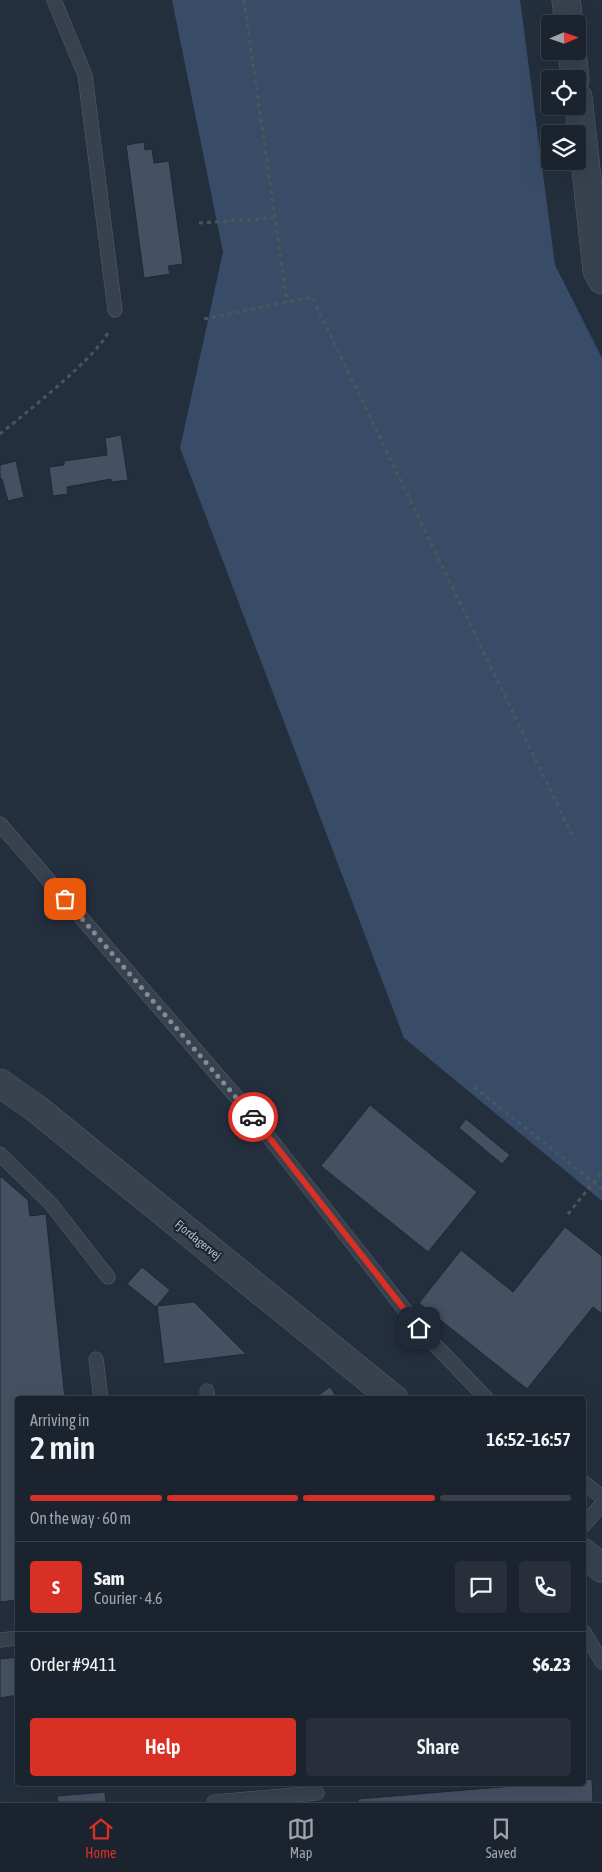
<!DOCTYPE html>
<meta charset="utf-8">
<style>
:root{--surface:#1b232e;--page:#282f3a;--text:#f1f3f6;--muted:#a0a4aa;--line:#39404a;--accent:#d93025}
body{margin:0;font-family:"Asap Condensed",sans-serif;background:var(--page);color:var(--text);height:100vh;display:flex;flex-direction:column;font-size:19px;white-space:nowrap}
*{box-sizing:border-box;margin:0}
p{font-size:16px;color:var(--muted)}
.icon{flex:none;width:28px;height:28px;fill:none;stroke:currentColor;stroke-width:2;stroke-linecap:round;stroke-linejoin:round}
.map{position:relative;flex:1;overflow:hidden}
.drawer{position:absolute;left:15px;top:1396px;width:571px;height:390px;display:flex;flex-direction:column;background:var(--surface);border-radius:5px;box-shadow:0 5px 20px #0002,0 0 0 1px var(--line)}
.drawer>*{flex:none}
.needle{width:32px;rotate:88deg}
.fabs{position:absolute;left:541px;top:15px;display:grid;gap:10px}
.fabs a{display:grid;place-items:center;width:45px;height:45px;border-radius:5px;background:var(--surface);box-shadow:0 5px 20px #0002,0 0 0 1px var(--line);font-size:25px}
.pin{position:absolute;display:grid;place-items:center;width:42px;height:42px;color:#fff;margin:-21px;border-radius:10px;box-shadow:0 2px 8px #0006}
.courier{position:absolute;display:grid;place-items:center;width:50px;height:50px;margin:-25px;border:4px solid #d93025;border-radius:50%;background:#fff;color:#222;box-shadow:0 1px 6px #0007}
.head em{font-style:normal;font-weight:600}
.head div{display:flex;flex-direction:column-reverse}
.head{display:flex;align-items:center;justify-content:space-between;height:85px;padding:0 15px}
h1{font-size:32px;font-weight:600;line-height:38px}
.bar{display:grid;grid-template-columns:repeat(4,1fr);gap:8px 5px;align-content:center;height:60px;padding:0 15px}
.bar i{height:6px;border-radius:4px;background:var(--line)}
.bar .current{background:var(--accent)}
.bar p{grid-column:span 4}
.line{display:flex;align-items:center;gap:12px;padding:0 15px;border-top:1px solid var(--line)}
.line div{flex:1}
.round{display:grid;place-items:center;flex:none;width:52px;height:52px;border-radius:5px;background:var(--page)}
.primary-button{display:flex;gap:10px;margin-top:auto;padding:10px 15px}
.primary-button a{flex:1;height:58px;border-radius:5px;background:var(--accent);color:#fff;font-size:20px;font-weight:600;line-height:58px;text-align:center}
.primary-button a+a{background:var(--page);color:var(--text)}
.dock{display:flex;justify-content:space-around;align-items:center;height:70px;border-top:1px solid var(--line);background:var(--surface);font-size:14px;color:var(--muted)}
.dock a{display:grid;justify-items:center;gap:2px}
.dock .current{color:var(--accent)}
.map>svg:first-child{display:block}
.water{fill:#394c67}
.building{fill:#455162;stroke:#1f2835}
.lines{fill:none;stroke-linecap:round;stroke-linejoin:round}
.lane-casing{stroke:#565f6c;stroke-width:15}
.street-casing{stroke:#565f6c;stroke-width:29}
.path{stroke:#44595c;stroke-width:3;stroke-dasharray:4 4;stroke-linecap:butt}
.lane{stroke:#38414e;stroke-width:14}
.street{stroke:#38414e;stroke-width:28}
.done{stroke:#828b98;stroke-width:5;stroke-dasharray:0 9}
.route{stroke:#d93025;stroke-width:6}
.labels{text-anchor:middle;stroke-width:4.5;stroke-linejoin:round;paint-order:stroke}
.street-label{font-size:12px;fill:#b4bcc9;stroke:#1d2633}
</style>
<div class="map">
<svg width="602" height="1802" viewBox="0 0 602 1802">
<rect width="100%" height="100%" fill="#242f3e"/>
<!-- water -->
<polygon class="water" points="172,0 520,0 555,265 602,358 602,1201 404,1038 180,448 223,252"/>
<!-- building -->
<g class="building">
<polygon points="144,142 145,150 152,149 154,163 169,161 183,264 168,266 170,274 144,278 126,145"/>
<polygon points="121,435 128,480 112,482 111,479 67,487 68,494 53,496 49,467 64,465 64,461 107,455 105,438"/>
<polygon points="16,461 24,497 8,501 2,479 0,479 0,465"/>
<polygon points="370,1105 477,1192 428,1252 321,1166"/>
<polygon points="466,1119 510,1155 502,1164 459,1128"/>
<polygon points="0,1176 28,1200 30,1216 46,1214 65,1399 18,1399 18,1600 0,1602"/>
<polygon points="565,1227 602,1256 602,1314 593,1307 527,1389 419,1303 461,1250 513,1292"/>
<polygon points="142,1267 170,1290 156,1307 127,1284"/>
<polygon points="194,1302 246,1354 164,1364 157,1306"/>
<polygon points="330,1387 338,1399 340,1397 342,1399 313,1399"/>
<polygon points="18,1657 18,1695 0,1698 0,1659"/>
<polygon points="592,1779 593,1802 358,1802 358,1799 537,1784 584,1784 584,1780"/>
<polygon points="142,1784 181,1784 142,1787"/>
<polygon points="105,1792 106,1802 58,1802 57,1796"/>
</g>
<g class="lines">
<!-- lane casing -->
<g class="lane-casing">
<g id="lane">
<polyline points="54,0 85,75 115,310"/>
<polyline points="0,824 246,1108 419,1328 487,1399"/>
<polyline points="0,1154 51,1204 108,1277"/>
<polyline points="96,1359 101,1399"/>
<polyline points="207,1391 208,1399"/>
<polyline points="584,1483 602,1497"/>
<polyline points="584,1525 602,1504"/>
<polyline points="584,1632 602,1662"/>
<polyline points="0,1640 18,1638"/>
<polyline points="214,1802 317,1793"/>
</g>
</g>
<!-- street casing -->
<g class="street-casing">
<g id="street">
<polyline points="566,0 569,24"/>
<polyline points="572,51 575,79"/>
<polyline points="578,97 597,270 602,280"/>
<polyline points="0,1083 38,1110 394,1399"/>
<polyline points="584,1553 602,1568"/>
</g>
</g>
<!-- path -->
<g class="path">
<polyline points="244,0 287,302"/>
<polyline points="199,223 274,218"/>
<polyline points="204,319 312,297 575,841"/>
<path d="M0,434C22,416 102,353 109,330"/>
<polyline points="474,1087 602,1189"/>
<polyline points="568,1214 602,1172"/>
</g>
<!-- lane -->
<use href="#lane" class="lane"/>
<!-- street -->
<use href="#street" class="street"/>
</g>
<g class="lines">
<!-- done -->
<polyline class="done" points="65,899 253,1117"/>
<!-- route -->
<polyline class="route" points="253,1117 419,1328"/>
</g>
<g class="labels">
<!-- street labels -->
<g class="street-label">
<text transform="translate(198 1240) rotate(39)" y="4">Fjordagervej</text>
</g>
</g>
</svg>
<div class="fabs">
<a><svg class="needle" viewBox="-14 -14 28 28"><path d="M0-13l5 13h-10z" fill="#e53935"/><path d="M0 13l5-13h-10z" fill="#a0a4aa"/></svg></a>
<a><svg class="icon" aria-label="locate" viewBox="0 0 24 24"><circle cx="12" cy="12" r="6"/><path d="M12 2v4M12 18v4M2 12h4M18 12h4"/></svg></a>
<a><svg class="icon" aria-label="layers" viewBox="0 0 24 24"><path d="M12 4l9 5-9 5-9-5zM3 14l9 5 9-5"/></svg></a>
</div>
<div class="pin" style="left:65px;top:899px;background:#ea580c"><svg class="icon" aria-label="bag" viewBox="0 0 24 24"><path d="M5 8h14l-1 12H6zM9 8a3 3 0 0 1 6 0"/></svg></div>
<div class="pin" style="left:419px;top:1328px;background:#1f2937"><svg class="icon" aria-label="home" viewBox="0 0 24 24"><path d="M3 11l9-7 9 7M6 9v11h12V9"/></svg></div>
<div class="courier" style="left:253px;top:1117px"><svg class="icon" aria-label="car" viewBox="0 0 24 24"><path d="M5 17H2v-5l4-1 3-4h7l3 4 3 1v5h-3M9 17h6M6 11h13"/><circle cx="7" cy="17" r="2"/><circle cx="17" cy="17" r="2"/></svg></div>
<section class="drawer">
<div class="head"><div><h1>2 min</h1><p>Arriving in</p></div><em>16:52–16:57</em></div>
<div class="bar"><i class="current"></i><i class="current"></i><i class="current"></i><i></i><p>On the way · 60 m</p></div>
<div class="line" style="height:90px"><b class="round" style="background:var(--accent);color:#fff">S</b><div><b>Sam</b><p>Courier · 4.6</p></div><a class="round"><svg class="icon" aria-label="chat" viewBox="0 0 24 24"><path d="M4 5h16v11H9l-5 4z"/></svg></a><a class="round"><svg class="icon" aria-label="phone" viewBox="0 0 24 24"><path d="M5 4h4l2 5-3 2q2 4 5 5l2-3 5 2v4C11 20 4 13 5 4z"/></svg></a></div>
<div class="line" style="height:65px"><div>Order #9411</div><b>$6.23</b></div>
<div class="primary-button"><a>Help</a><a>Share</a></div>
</section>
</div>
<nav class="dock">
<a class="current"><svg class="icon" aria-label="home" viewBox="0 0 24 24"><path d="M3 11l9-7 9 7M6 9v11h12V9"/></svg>Home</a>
<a><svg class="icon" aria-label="map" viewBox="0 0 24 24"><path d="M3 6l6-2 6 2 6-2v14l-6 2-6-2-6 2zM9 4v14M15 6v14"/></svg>Map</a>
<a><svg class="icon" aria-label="saved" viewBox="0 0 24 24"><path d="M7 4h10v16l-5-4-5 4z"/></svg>Saved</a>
</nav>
